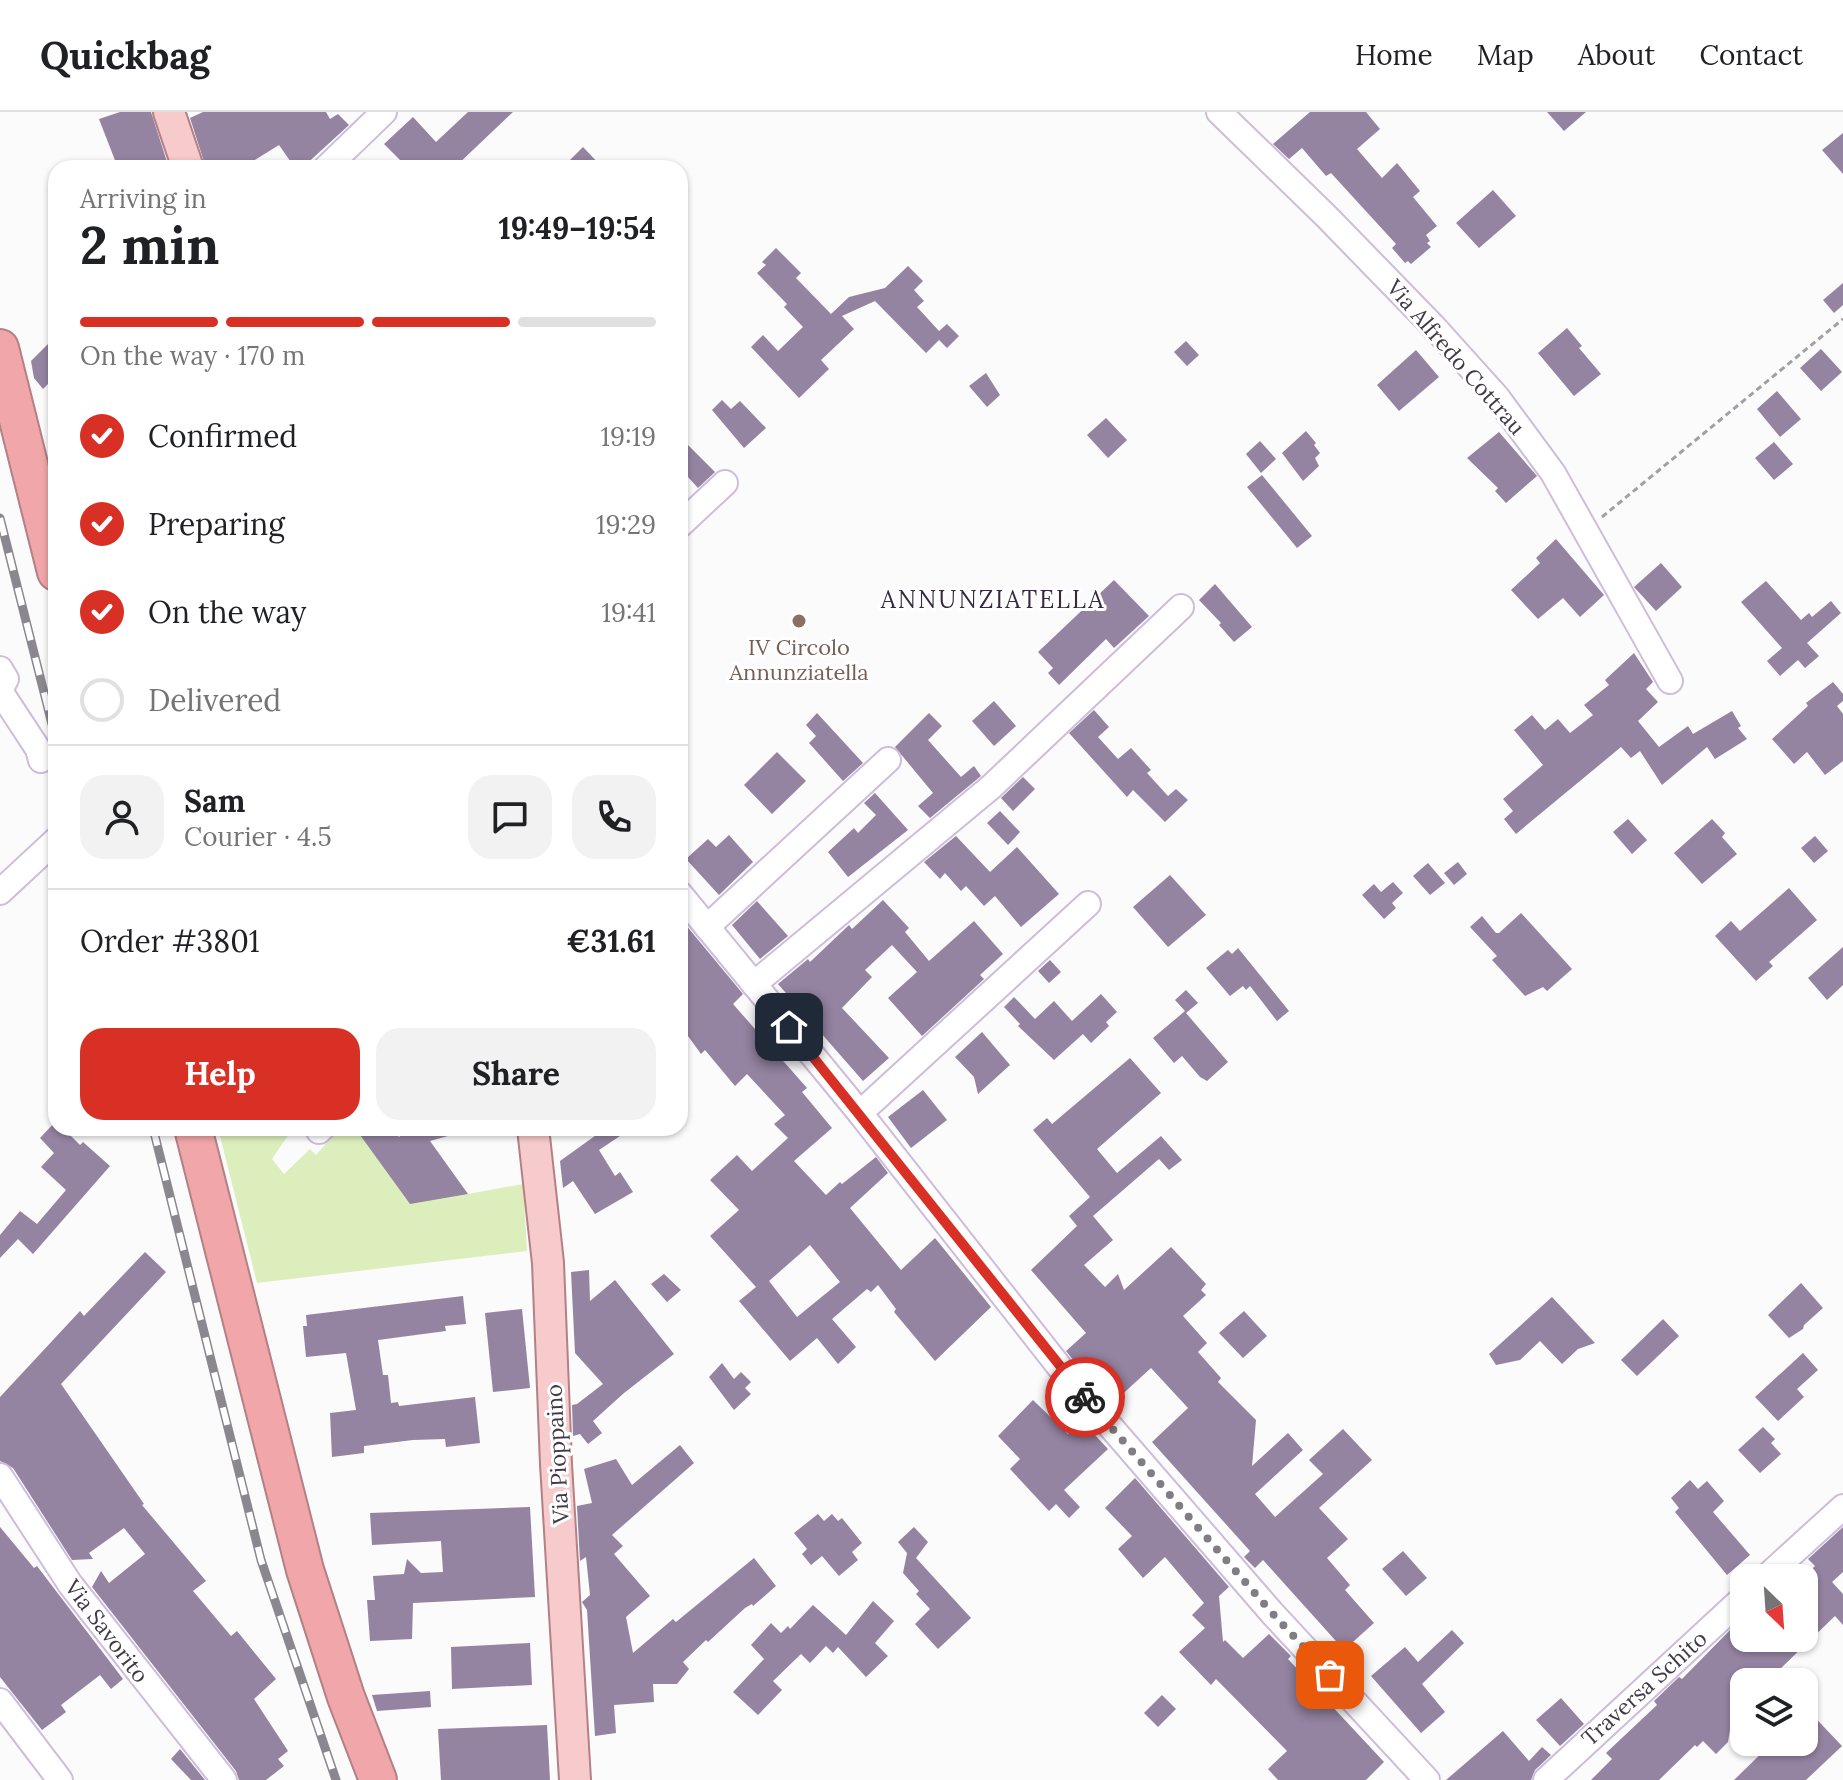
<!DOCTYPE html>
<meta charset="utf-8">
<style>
:root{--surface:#fff;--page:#f2f2f2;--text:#202124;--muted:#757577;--line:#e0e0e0;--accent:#d93025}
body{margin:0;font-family:Lora,serif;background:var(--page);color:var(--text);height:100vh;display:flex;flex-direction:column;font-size:30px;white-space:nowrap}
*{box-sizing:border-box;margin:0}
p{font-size:26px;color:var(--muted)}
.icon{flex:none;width:44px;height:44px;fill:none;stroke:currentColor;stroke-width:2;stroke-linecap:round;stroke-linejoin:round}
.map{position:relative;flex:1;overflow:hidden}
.side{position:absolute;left:48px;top:48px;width:640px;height:976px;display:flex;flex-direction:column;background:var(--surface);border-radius:24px;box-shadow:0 2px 6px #0004}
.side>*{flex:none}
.needle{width:52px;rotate:155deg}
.controls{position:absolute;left:1730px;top:1452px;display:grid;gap:16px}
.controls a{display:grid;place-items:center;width:88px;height:88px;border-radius:16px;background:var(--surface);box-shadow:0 2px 6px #0004;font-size:40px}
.pin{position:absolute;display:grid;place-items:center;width:68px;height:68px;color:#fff;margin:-34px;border-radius:16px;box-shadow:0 4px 12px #0006}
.courier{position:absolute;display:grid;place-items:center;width:80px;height:80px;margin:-40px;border:6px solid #d93025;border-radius:50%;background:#fff;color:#222;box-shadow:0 2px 10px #0007}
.head em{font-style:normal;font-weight:700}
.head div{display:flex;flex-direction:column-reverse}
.head{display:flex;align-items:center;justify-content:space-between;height:136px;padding:0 32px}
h1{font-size:52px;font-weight:700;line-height:60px}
.bar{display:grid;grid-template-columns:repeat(4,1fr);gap:12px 8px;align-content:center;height:96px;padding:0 32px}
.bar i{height:10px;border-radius:6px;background:var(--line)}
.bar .current{background:var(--accent)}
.bar p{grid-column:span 4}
.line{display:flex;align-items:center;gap:20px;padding:0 32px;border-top:2px solid var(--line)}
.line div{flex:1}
.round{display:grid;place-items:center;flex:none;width:84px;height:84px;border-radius:24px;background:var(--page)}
ol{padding:0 32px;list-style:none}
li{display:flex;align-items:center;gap:24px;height:88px}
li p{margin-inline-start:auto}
li .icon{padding:8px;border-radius:50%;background:var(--accent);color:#fff;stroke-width:4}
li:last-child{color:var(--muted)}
li i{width:44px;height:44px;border:4px solid var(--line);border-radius:50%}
.primary-button{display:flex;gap:16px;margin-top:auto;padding:16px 32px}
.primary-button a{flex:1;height:92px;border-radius:24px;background:var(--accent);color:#fff;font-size:32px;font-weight:700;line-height:92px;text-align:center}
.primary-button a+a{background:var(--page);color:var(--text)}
header{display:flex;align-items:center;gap:48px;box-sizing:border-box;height:112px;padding:0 40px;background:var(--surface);border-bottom:2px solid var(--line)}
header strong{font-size:38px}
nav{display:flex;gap:44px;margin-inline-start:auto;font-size:28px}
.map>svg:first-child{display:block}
.green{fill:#ddeebd}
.building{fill:#9483a1;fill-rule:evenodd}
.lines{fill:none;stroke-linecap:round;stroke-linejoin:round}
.minor-casing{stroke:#cebcdc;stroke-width:28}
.major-casing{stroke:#b38086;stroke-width:34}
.highway-casing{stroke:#b38086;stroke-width:40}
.path{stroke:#a29fa5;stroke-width:3;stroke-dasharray:6 4;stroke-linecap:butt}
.minor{stroke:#fff;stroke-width:24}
.major{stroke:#f7cacb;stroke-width:30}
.highway{stroke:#f1a6a9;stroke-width:36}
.rail-casing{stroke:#8b878f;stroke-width:9}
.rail{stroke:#fff;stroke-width:6;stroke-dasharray:18;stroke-linecap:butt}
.done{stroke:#817d85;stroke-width:8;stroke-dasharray:0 14.4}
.route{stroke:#d93025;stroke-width:10}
.education-dot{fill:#8d6e63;stroke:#fff;stroke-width:3}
.labels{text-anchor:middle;stroke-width:6;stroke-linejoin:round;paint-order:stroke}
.street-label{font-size:22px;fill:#403946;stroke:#fff}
.education-label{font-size:22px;fill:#785e54;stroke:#fff}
.neighbourhood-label{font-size:24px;letter-spacing:2px;fill:#372942;stroke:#fff}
</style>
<header>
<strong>Quickbag</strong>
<nav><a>Home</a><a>Map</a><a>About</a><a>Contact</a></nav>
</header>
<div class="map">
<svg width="1843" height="1668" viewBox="0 0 1843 1668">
<rect width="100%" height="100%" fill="#fbfbfb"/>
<!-- green -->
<polygon class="green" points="218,1016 287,1016 291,1019 272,1047 284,1062 310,1037 316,1043 325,1033 320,1028 332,1016 355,1016 468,1082 523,1072 527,1139 257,1171"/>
<!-- building -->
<g class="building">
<polygon points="120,0 151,0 169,56 118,56 99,7"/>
<polygon points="203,0 326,0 330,7 338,2 349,13 302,56 295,56 279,33 242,56 206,56 190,6"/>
<polygon points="468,0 513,0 454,56 408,56 384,32 413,5 436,30"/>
<polygon points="1310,0 1366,0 1380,17 1357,37 1382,66 1397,51 1420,79 1413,85 1437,114 1426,123 1430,129 1427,131 1431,135 1411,152 1408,149 1405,151 1392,136 1396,132 1331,61 1326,64 1302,36 1289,47 1273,32"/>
<polygon points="1547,0 1586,0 1564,19"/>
<polygon points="1843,21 1843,62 1822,38"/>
<polygon points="583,35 603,56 562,56"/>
<polygon points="1493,78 1516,104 1479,136 1456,111"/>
<polygon points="776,136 801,161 796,166 831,202 849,185 885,176 908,154 923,169 914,178 924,189 917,195 939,219 947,212 959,224 947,236 939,228 926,241 875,189 842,204 854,217 821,248 829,257 799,286 751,235 763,223 778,239 803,215 784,195 787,192 757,161 766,153 762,150"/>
<polygon points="1843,171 1843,193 1834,201 1823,188"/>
<polygon points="1567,216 1582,234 1579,236 1601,262 1574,284 1538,241"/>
<polygon points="56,224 56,264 43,277 34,266 31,249"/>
<polygon points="1186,229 1199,243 1187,254 1174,240"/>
<polygon points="1821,237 1842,260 1821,279 1800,256"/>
<polygon points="1416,238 1439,265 1399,299 1377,273"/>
<polygon points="986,261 1000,283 987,295 969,274"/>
<polygon points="1777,279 1801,307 1780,325 1757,297"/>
<polygon points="722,288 731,297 740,289 766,316 744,336 712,298"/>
<polygon points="1106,306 1127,328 1108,346 1087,323"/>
<polygon points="1306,319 1316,331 1314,333 1320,341 1315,346 1319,354 1303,369 1282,341"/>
<polygon points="1499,320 1537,364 1506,391 1495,379 1498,376 1467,346"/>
<polygon points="680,325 715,360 698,376 688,365 680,372"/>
<polygon points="1260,329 1276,347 1261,361 1246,342"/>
<polygon points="1774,330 1793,352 1774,368 1755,346"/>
<polygon points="1262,363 1312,424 1297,436 1247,375"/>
<polygon points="1556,427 1604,483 1580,505 1563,486 1538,507 1511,478 1540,451 1536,446"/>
<polygon points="1661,451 1682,475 1656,499 1634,475"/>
<polygon points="1114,468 1149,504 1114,536 1106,527 1059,573 1048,561 1053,556 1038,540"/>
<polygon points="1766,469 1801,508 1809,501 1812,505 1831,489 1841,501 1807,531 1819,544 1805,556 1798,548 1780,564 1767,549 1782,536 1741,490"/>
<polygon points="1215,472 1252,515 1234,530 1219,513 1221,511 1199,488"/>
<polygon points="1634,541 1653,570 1646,577 1658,590 1638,609 1659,635 1688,614 1693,622 1732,599 1741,614 1738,616 1747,627 1715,647 1707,635 1662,673 1640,639 1631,646 1621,635 1516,722 1504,707 1513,699 1503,687 1543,653 1514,618 1532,603 1545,618 1558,607 1570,621 1593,603 1584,593 1609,573 1605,568"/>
<polygon points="1833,570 1843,582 1843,589 1837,594 1843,602 1843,649 1825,663 1807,640 1794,652 1772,627 1808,594 1806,591"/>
<polygon points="994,589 1016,614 994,634 972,609"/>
<polygon points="1094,598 1109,615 1098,625 1118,647 1131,636 1151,658 1147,661 1168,684 1176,677 1188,688 1165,710 1133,678 1127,685 1069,621"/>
<polygon points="817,601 863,651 843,669 809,631 816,624 806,613"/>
<polygon points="929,601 942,614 928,628 961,665 974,654 981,664 930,706 918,694 933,681 895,635"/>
<polygon points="777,640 806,669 772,702 744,673"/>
<polygon points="1023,665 1035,677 1013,699 1001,686"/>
<polygon points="875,681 908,718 848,765 828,740 854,716 858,721 876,703 864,691"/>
<polygon points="1000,699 1020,720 1008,733 987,711"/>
<polygon points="1628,707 1647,728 1632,742 1613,720"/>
<polygon points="1712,707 1725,721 1722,725 1737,742 1702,772 1674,741"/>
<polygon points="729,723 753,750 719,783 686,747 708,727 716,735"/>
<polygon points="956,724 990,760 1017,735 1059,782 1021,815 995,784 984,794 966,774 961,779 945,761 940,767 924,750"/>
<polygon points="1815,724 1828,739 1814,751 1801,736"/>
<polygon points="1458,750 1467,762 1454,773 1444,761"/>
<polygon points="1428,751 1445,771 1430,783 1413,764"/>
<polygon points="1170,763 1206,803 1168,835 1133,795"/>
<polygon points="1393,770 1403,781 1392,791 1396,796 1384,807 1362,783 1374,772 1381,780"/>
<polygon points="1789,776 1817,808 1769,850 1773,854 1756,869 1715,824 1731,809 1740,819"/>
<polygon points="883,788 909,816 905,820 929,849 974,809 1003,842 980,863 984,867 922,924 888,886 917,860 892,833 865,858 872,865 842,896 889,946 863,969 778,872 808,847 810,850 849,813 852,817"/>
<polygon points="757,789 788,824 760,847 732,813"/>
<polygon points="1521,801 1572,857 1547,879 1543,875 1525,884 1492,848 1497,844 1470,815 1482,804 1496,821 1499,821"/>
<path d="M680,806L743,882L733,892L807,976L802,980L832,1016L794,1049L826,1083L840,1070L842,1072L876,1045L888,1061L850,1096L901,1158L935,1126L991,1195L935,1249L894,1200L896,1197L878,1173L871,1180L867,1177L832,1207L856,1235L838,1252L817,1226L790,1249L739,1189L756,1175L710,1124L739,1098L710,1068L737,1043L752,1059L788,1026L774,1012L785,1003L747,962L735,974L705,938L701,942L680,913ZM810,1133L840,1170L797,1205L769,1169Z"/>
<polygon points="1843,835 1843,873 1827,888 1808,866"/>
<polygon points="1238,836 1289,899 1277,909 1250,874 1246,878 1243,874 1230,884 1206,856 1228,838 1232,842"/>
<polygon points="1050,848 1061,860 1049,871 1038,859"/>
<polygon points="1186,878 1198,891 1186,901 1228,950 1207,969 1200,965 1182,944 1174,951 1153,926 1185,899 1175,888"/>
<polygon points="1101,882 1117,900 1106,910 1109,914 1091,931 1083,922 1054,948 1018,914 1020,912 1004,895 1014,885 1035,907 1054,889 1072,909"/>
<polygon points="982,920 1010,953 978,982 974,965 955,945"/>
<polygon points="1130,946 1161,981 1097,1037 1117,1061 1161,1024 1182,1048 1169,1058 1159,1047 1093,1104 1113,1128 1084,1153 1105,1175 1118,1162 1124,1178 1171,1135 1206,1172 1201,1178 1206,1183 1183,1204 1207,1231 1198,1240 1221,1266 1218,1270 1256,1308 1252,1354 1288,1321 1303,1338 1255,1382 1275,1405 1323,1362 1309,1348 1343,1317 1372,1348 1319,1396 1348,1427 1327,1446 1350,1473 1345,1478 1374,1511 1344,1538 1263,1448 1255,1456 1244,1445 1250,1439 1152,1330 1188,1296 1151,1256 1116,1288 1082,1251 1078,1254 1066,1239 1086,1221 1031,1158 1077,1114 1069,1104 1090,1085 1033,1018 1047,1006 1052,1012"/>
<polygon points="923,978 947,1008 911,1036 888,1005"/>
<polygon points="56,1009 56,1016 63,1016 80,1033 83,1030 110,1054 33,1142 18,1127 0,1146 0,1123 20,1099 37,1112 66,1078 41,1055 54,1041 40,1026"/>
<polygon points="355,1016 392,1016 399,1025 410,1016 461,1016 462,1020 430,1029 468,1082 410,1092"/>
<polygon points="606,1016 632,1016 599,1038 615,1064 620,1060 633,1080 595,1102 573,1069 563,1076 560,1049"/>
<polygon points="145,1140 166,1160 61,1272 144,1392 142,1393 206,1469 193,1479 231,1524 237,1519 276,1567 254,1587 288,1639 278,1647 284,1654 266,1668 239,1668 236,1659 92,1475 101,1459 109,1471 145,1442 124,1416 89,1441 93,1447 72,1448 13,1356 0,1349 0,1285 80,1199 84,1204"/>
<polygon points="589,1158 590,1189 615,1168 674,1242 624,1281 593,1309 602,1321 588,1332 580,1322 573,1324 572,1293 577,1292 603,1272 575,1241 571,1160"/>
<polygon points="664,1162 681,1178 667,1190 651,1172"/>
<polygon points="1801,1171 1823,1196 1804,1213 1803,1217 1789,1226 1768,1203"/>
<polygon points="463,1184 466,1212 445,1214 446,1219 378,1228 383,1263 388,1263 391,1291 398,1290 399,1294 475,1285 480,1331 446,1335 445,1327 413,1328 364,1334 364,1341 332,1345 330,1301 356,1298 346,1241 306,1245 303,1214 307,1214 306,1203"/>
<polygon points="1552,1185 1595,1231 1578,1237 1562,1252 1540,1229 1520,1248 1496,1253 1489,1242"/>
<polygon points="522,1197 530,1276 493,1280 485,1201"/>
<polygon points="1244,1199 1267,1224 1243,1246 1219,1221"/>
<polygon points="1663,1207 1679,1224 1637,1264 1621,1248"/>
<polygon points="1803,1241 1818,1258 1797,1277 1804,1285 1778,1309 1755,1285"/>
<polygon points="722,1251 734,1267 741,1260 751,1270 745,1276 751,1282 734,1298 709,1265"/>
<polygon points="1033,1288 1068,1322 1082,1309 1108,1337 1064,1378 1080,1395 1069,1406 1056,1392 1049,1399 1010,1357 1020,1347 998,1324"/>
<polygon points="1763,1315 1775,1327 1771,1331 1781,1342 1760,1361 1738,1338"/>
<polygon points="680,1333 694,1351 612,1423 623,1434 614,1442 650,1484 626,1505 633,1541 673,1507 676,1510 754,1446 776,1474 753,1494 752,1492 745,1496 708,1530 706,1528 683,1550 689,1557 677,1572 653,1572 654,1590 614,1593 616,1621 595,1624 587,1498 582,1490 590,1483 586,1445 580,1449 577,1394 592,1391 584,1357 616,1347 632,1373"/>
<polygon points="1135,1366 1229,1475 1219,1484 1223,1530 1225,1528 1243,1546 1269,1522 1291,1544 1288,1547 1384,1650 1366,1668 1278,1668 1268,1657 1287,1639 1216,1567 1211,1573 1179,1540 1205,1516 1192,1503 1204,1491 1165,1445 1143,1466 1118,1437 1132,1424 1105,1396"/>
<polygon points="1690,1368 1698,1377 1707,1369 1724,1389 1713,1400 1750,1443 1727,1463 1675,1400 1679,1396 1671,1386"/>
<polygon points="530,1395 535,1485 413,1491 412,1527 370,1529 367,1488 375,1488 373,1464 404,1462 407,1447 421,1461 443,1460 441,1429 372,1433 370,1401"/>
<polygon points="818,1402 824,1409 832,1402 838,1409 842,1406 862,1431 852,1440 858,1448 839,1464 822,1444 811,1453 802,1442 807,1437 794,1421"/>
<polygon points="0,1415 34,1456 37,1454 123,1567 111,1577 100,1563 61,1593 66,1600 42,1618 0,1565"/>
<polygon points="914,1415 928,1430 916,1446 971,1506 938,1537 915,1512 930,1497 916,1482 919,1479 903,1461 907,1441 898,1430"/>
<polygon points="1843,1415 1843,1460 1832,1470 1843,1482 1843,1513 1835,1504 1779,1558 1791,1570 1744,1570 1744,1604 1734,1594 1728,1630 1716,1642 1703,1629 1697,1635 1695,1633 1659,1668 1591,1668 1612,1647 1606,1641 1657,1593 1654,1589 1679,1565 1682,1567 1731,1517 1739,1526 1804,1526 1804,1465 1815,1454 1808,1447"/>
<polygon points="1403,1439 1427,1466 1406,1484 1382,1457"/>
<polygon points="873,1489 894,1509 875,1531 888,1544 866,1565 838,1535 833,1541 826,1534 810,1551 801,1542 773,1569 782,1578 758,1603 733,1580 764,1547 751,1533 771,1511 781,1521 788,1514 790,1517 813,1493 846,1523"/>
<polygon points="1452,1518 1464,1531 1422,1572 1445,1600 1421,1621 1371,1564 1405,1535 1418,1550"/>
<polygon points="530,1531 532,1573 452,1577 451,1535"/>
<polygon points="430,1579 431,1595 377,1599 372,1583"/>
<polygon points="1162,1583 1176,1597 1158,1615 1144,1601"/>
<polygon points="1561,1586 1584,1612 1560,1634 1536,1608"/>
<polygon points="1804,1594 1842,1634 1806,1668 1734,1668 1773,1630 1804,1630"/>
<polygon points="547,1613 550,1668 441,1668 438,1617"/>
<polygon points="1503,1619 1529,1649 1542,1635 1551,1643 1535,1658 1531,1668 1446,1668"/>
<polygon points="180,1637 205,1668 191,1668 171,1647"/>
</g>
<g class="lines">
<!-- minor casing -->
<g class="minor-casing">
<g id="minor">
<polyline points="1219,0 1327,105 1434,215 1497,285 1553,361 1670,569"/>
<polyline points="326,56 384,0"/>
<polyline points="680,413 725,371"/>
<polyline points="0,557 6,567 0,578"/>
<polyline points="0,579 38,637 41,648"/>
<polyline points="0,780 56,728"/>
<polyline points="680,782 860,1001 1065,1262 1272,1501 1427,1668"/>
<polyline points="707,815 888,648"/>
<polyline points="754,872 991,675 1181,495"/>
<polyline points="860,1001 1088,792"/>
<polyline points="319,1019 322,1016"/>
<polyline points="0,1364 70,1472 224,1668"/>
<polyline points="1765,1466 1843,1395"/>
<polyline points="0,1589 60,1668"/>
<polyline points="1546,1668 1744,1485"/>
</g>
</g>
<!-- major casing -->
<g class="major-casing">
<g id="major">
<polyline points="169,0 188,56"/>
<polyline points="533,1016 548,1151 556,1352 575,1668"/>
</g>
</g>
<!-- highway casing -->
<g class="highway-casing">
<g id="highway">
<polyline points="0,236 56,460"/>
<polyline points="193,1016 305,1458 346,1585 378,1668"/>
</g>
</g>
<!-- path -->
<polyline class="path" points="1602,405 1843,207"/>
<!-- minor -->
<use href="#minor" class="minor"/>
<!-- major -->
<use href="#major" class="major"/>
<!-- highway -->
<use href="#highway" class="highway"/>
<!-- rail casing -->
<g class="rail-casing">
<g id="rail">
<polyline points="0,406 56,628"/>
<polyline points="153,1016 261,1448 336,1668"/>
</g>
</g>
<!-- rail -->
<use href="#rail" class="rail"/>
</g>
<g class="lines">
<!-- done -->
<polyline class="done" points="1085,1285 1272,1501 1330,1563"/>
<!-- route -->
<polyline class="route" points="789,915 1085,1285"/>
</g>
<!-- markers -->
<circle class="education-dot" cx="799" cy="509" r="8"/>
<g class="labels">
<!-- street labels -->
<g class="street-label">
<text transform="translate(1456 245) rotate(49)" y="8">Via Alfredo Cottrau</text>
<text transform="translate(557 1342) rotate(-93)" y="8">Via Pioppaino</text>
<text transform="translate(107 1519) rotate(53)" y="8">Via Savorito</text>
<text transform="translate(1644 1576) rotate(-42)" y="8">Traversa Schito</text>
</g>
<!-- education labels -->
<g class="education-label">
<text x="799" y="543">IV Circolo<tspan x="799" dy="25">Annunziatella</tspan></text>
</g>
<!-- neighbourhood labels -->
<g class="neighbourhood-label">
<text x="993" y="496">ANNUNZIATELLA</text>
</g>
</g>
</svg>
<div class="controls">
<a><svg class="needle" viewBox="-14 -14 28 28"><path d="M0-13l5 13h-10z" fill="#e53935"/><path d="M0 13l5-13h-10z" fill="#757577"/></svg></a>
<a><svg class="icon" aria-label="layers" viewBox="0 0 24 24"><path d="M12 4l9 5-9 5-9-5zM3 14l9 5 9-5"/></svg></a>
</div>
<div class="pin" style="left:1330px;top:1563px;background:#ea580c"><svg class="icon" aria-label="bag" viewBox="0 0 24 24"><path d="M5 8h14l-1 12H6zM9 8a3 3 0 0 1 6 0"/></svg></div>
<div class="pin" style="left:789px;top:915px;background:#1f2937"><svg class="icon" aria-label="home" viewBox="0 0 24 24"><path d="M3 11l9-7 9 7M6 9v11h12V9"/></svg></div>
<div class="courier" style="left:1085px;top:1285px"><svg class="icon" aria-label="bike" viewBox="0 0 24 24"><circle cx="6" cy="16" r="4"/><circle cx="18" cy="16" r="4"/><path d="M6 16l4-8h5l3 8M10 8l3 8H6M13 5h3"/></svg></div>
<section class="side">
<div class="head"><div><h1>2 min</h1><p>Arriving in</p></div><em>19:49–19:54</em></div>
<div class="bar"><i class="current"></i><i class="current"></i><i class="current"></i><i></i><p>On the way · 170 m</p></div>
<ol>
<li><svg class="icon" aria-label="check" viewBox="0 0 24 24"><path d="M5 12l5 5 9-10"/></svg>Confirmed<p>19:19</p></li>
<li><svg class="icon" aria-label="check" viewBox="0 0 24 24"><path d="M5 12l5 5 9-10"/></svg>Preparing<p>19:29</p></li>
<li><svg class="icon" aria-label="check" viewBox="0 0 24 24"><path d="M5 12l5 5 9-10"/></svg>On the way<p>19:41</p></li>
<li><i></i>Delivered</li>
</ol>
<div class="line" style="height:144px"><a class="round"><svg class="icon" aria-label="person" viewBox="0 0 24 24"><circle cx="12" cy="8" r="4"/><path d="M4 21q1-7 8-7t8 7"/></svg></a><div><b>Sam</b><p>Courier · 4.5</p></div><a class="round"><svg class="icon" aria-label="chat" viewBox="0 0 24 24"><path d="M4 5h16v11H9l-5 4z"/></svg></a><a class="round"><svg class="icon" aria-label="phone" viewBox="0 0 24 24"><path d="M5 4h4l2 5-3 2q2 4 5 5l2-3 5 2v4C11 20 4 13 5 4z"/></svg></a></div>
<div class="line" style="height:104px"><div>Order #3801</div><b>€31.61</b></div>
<div class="primary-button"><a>Help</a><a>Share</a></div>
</section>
</div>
